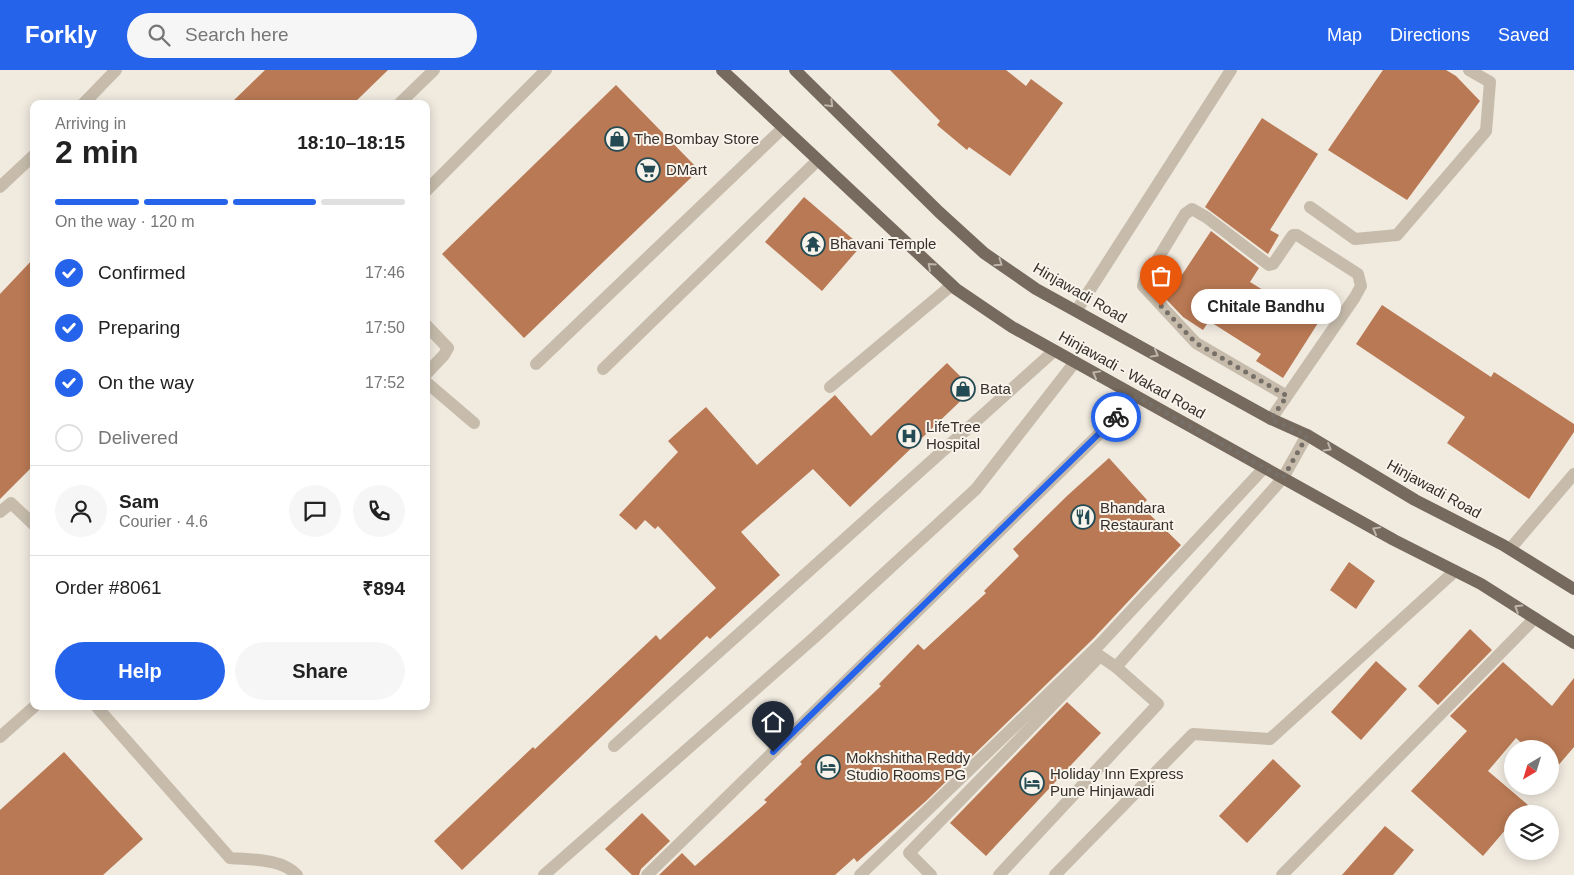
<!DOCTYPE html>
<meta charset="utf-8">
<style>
:root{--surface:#fff;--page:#f6f6f6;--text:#222;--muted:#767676;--line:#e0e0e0;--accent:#2563eb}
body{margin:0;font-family:Arial,sans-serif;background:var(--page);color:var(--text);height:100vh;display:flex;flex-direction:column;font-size:19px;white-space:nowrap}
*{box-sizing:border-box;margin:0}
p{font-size:16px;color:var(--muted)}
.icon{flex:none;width:28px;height:28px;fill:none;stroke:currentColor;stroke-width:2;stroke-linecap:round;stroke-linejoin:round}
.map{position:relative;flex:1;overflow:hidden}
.panel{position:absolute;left:30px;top:30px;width:400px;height:610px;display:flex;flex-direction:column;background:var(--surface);border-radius:10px;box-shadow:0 2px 12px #0003}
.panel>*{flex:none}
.needle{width:32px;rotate:218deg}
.fabs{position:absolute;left:1504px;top:670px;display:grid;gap:10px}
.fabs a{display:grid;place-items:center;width:55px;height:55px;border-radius:50%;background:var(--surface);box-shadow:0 2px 12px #0003;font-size:25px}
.pin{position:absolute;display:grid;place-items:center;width:42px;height:42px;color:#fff;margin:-51px -21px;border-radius:50% 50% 50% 0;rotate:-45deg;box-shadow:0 0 5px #0007}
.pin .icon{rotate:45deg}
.courier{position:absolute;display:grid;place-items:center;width:50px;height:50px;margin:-25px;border:4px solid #2563eb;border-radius:50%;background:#fff;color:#222;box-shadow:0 1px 6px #0007}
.bubble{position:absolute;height:35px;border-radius:18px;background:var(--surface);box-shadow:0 2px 12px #0003;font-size:16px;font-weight:700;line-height:35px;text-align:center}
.head em{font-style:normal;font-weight:700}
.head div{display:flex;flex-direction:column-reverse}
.head{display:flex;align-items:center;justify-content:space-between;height:85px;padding:0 25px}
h1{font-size:32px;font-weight:700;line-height:38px}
.bar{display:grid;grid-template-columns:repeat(4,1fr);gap:8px 5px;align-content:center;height:60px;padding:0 25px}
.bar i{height:6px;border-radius:4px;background:var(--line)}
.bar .selected{background:var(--accent)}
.bar p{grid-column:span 4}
.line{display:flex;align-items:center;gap:12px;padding:0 25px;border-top:1px solid var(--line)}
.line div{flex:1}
.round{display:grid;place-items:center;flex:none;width:52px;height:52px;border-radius:26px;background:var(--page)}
ol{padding:0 25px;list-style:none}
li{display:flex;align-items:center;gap:15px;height:55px}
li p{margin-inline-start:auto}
li .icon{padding:5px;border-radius:50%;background:var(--accent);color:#fff;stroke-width:4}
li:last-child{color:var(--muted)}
li i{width:28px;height:28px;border:2px solid var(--line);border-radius:50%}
.button{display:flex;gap:10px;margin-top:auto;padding:10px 25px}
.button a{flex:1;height:58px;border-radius:30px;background:var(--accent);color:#fff;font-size:20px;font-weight:700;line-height:58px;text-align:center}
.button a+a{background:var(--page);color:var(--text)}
header{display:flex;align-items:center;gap:30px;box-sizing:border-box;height:70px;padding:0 25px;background:var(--accent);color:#fff}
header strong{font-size:24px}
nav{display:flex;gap:28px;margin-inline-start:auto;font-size:18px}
.search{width:350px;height:45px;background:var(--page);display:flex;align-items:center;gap:12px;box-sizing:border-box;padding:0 18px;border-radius:28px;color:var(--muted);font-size:19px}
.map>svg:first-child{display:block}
.building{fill:#b97954}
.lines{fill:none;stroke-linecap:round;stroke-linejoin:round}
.minor{stroke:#c7bcac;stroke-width:12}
.major{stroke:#76695d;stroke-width:12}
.oneway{stroke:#beb5ab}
.done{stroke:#777069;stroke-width:5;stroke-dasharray:0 9}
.route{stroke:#2563eb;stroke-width:6}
.labels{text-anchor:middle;stroke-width:4;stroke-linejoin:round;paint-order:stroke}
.poi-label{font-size:15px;fill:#362f2a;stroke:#f8f4eb;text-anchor:start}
.street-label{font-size:15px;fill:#362f2a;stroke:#f8f4eb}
</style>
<header>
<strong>Forkly</strong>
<div class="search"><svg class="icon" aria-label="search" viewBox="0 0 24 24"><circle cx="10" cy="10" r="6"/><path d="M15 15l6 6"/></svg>Search here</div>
<nav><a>Map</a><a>Directions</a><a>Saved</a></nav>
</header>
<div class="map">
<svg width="1574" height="805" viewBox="0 0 1574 805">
<rect width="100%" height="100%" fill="#f0eadf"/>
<!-- building -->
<g class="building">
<polygon points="265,0 388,0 353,34 230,34"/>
<polygon points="890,0 1006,0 1026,16 1031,9 1063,33 1010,106 969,77 967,80 937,55 940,51"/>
<polygon points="1383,0 1446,0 1456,6 1480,31 1407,130 1328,80"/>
<polygon points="616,15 699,100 524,268 442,184"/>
<polygon points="1262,48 1318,84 1270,160 1279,165 1268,184 1205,137"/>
<polygon points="804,127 861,176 822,221 765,172"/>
<polygon points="1211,161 1259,198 1250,212 1291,237 1299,225 1325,242 1283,308 1256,291 1261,284 1209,251 1203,260 1183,247 1166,229"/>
<polygon points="34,188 34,395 0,429 0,224"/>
<polygon points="1382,235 1491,307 1494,302 1574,354 1574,362 1529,429 1447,373 1465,347 1356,274"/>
<polygon points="947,293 973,319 850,437 813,399 741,462 780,505 710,569 707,566 462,800 434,771 533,677 535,679 656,565 660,570 716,518 658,456 655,459 645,450 636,460 619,445 678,382 668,371 706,337 757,395 835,325 871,366"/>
<polygon points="1109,388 1147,430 1141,436 1181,475 1094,568 926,731 857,792 854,788 835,805 659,805 682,783 695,796 767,732 764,730 802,694 800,692 881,616 879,614 918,574 924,580 986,523 984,521 1019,486 1013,479 1068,425"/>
<polygon points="1349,492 1375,511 1356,539 1330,520"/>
<polygon points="1470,559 1492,580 1438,635 1418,616"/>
<polygon points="1376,591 1407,619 1361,670 1331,642"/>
<polygon points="1503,592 1552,636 1574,608 1574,677 1550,705 1550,679 1528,679 1516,668 1488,701 1528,735 1520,744 1512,744 1512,752 1483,786 1411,721 1467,661 1450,646"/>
<polygon points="1067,632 1101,663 986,786 950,753"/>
<polygon points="64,682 143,769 103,805 0,805 0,740"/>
<polygon points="1273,689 1301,716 1247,773 1219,746"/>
<polygon points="642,743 670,771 641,799 639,805 632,805 605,779"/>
<polygon points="1385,756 1414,780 1393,805 1342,805"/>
</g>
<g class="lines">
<!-- minor -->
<g class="minor">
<polyline points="83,34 116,0"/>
<polyline points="399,34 434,0"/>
<polyline points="0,117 34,85"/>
<polyline points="426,121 546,0"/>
<polyline points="1310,137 1355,169 1397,165 1486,61 1490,12 1469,0"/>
<polyline points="1077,240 1231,0"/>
<polyline points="426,255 448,278 444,285 426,304"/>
<polyline points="536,294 783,58"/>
<polyline points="603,299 818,90"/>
<polyline points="426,312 474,353"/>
<polyline points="830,317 952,215"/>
<polyline points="1271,349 1355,227 1361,216 1358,204 1297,165 1293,165 1273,194 1269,195 1206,147 1192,139 1185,144 1145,210 1143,216 1196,273 1287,326"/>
<polyline points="0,442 11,433 34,455"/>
<polyline points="1510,479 1574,404"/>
<polyline points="1116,597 1283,408 1307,365"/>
<path d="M96,636L230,788C252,790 281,788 297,805"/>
<polyline points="0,667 35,636"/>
<polyline points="614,676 1054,281"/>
<polyline points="544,805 816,566 976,419 1075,292"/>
<polyline points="647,805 1137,327"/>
<polyline points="860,805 1100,574 1264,398"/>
<polyline points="931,805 909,783 1100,586 1116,597 1158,634 999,805"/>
<polyline points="1055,805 1193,664 1270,669 1455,501"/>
<polyline points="1282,805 1535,548"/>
</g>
<!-- major -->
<g class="major">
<polyline points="722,0 956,219 1012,257 1394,470 1481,514 1574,573"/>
<polyline points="795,0 939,142 984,183 1036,219 1271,349 1307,365 1415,430 1503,475 1574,519"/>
</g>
</g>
<!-- one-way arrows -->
<defs><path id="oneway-chevron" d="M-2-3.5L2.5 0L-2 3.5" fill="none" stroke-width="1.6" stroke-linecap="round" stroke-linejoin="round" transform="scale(1.25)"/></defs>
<g class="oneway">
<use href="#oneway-chevron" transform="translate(830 34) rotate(45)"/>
<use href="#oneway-chevron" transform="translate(999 193) rotate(35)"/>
<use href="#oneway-chevron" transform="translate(931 196) rotate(-138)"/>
<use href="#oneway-chevron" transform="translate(1155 284) rotate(29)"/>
<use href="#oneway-chevron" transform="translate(1096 304) rotate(-151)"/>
<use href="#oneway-chevron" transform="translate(1328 378) rotate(31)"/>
<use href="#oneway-chevron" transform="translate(1376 460) rotate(-151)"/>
<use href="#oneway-chevron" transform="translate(1518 538) rotate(-148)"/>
</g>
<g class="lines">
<!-- done -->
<polyline class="done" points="1116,347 1137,327 1283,408 1307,366 1271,349 1287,326 1196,273 1161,236"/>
<!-- route -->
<polyline class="route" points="773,682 1116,347"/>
</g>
<!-- icons -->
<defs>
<g id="shop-ring" transform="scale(1.25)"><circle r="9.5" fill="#f8f4eb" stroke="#244b53" stroke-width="1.5"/><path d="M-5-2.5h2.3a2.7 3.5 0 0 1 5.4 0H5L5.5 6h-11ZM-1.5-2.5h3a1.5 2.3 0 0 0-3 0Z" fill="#244b53"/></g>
<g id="supermarket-ring" transform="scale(1.25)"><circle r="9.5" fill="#f8f4eb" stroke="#244b53" stroke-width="1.5"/><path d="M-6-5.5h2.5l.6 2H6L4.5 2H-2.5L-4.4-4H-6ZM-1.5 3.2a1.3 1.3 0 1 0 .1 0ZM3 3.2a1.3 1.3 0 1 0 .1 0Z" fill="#244b53"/></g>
<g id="temple-ring" transform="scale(1.25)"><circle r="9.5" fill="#f8f4eb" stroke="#244b53" stroke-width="1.5"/><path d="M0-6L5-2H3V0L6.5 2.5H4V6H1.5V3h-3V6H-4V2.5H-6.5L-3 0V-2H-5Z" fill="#244b53"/></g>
<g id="hospital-ring" transform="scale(1.25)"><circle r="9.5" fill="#f8f4eb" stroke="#244b53" stroke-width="1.5"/><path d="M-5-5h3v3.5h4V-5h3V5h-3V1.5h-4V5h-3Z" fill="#244b53"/></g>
<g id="restaurant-ring" transform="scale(1.25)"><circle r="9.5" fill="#f8f4eb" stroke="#244b53" stroke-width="1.5"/><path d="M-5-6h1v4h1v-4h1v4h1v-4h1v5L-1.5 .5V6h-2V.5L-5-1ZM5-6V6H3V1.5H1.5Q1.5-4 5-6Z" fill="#244b53"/></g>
<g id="hotel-ring" transform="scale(1.25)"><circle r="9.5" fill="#f8f4eb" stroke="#244b53" stroke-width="1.5"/><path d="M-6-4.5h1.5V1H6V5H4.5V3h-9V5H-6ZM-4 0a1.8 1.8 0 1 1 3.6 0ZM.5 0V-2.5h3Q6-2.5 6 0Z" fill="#244b53"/></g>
</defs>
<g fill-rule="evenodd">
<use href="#shop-ring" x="617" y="69"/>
<use href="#supermarket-ring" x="648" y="100"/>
<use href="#temple-ring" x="813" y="174"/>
<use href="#shop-ring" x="963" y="319"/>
<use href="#hospital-ring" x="909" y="366"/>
<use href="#restaurant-ring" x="1083" y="447"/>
<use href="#hotel-ring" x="828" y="697"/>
<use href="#hotel-ring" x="1032" y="713"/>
</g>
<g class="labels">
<!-- poi labels -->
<g class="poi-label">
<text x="634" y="74">The Bombay Store</text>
<text x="666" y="105">DMart</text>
<text x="830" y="179">Bhavani Temple</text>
<text x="980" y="324">Bata</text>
<text x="926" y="362">LifeTree<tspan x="926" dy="17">Hospital</tspan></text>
<text x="1100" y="443">Bhandara<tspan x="1100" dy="17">Restaurant</tspan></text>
<text x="846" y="693">Mokhshitha Reddy<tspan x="846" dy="17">Studio Rooms PG</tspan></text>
<text x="1050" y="709">Holiday Inn Express<tspan x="1050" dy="17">Pune Hinjawadi</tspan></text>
</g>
<!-- street labels -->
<g class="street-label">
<text transform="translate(1080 223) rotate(30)" y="5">Hinjawadi Road</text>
<text transform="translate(1132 305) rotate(29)" y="5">Hinjawadi - Wakad Road</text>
<text transform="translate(1434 419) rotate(29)" y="5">Hinjawadi Road</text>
</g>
</g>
</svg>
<div class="fabs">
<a><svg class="needle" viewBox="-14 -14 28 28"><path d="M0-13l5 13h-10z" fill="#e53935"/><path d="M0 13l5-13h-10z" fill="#767676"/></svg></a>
<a><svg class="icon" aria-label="layers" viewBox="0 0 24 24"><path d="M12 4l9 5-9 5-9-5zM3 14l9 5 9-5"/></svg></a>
</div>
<div class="pin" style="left:1161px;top:236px;background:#ea580c"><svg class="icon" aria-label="bag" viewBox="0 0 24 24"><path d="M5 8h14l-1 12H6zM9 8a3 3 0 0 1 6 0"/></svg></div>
<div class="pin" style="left:773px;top:682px;background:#1f2937"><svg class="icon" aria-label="home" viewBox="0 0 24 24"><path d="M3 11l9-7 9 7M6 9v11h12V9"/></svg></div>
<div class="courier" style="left:1116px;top:347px"><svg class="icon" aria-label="bike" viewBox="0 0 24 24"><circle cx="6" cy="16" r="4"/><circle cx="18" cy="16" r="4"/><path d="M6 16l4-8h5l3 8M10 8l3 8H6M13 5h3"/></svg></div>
<div class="bubble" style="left:1191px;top:219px;width:150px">Chitale Bandhu</div>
<section class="panel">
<div class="head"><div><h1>2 min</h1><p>Arriving in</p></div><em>18:10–18:15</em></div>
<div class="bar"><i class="selected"></i><i class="selected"></i><i class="selected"></i><i></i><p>On the way · 120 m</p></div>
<ol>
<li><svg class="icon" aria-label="check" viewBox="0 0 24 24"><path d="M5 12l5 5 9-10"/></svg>Confirmed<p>17:46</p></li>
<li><svg class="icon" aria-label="check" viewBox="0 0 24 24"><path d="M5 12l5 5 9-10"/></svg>Preparing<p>17:50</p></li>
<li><svg class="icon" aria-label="check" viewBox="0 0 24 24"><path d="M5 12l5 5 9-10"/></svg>On the way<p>17:52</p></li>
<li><i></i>Delivered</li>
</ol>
<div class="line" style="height:90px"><a class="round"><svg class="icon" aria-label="person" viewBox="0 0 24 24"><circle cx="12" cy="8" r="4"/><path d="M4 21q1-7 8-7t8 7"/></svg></a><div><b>Sam</b><p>Courier · 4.6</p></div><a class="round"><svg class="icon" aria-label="chat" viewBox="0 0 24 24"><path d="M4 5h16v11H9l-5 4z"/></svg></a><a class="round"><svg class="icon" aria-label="phone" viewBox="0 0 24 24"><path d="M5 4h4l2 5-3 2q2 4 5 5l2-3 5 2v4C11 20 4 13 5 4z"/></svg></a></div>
<div class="line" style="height:65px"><div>Order #8061</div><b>₹894</b></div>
<div class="button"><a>Help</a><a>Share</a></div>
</section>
</div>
